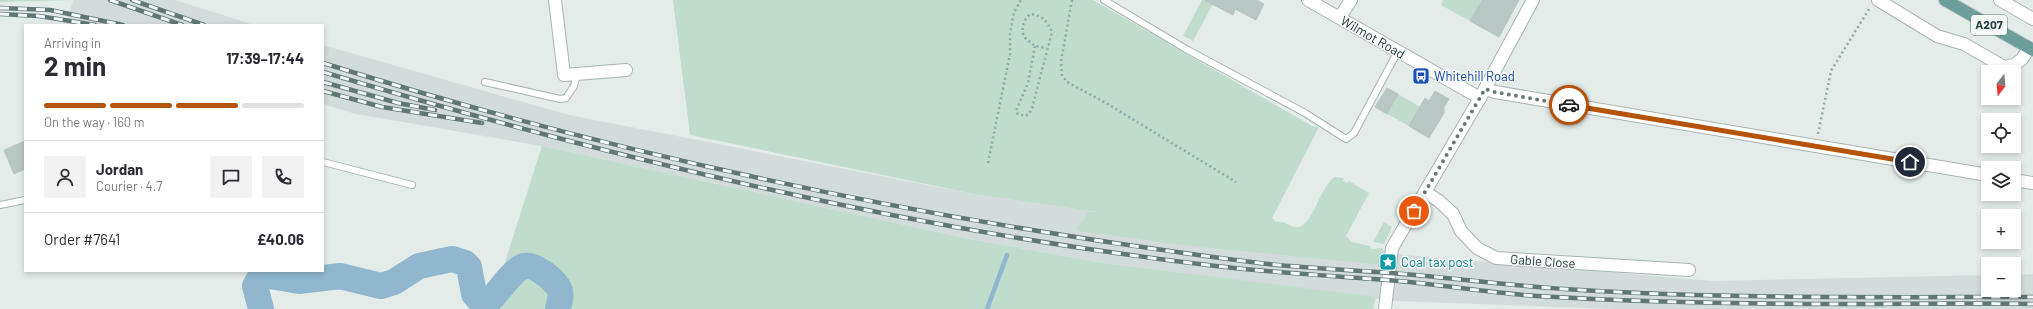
<!DOCTYPE html>
<meta charset="utf-8">
<style>
:root{--surface:#fff;--page:#f2f2f3;--text:#2b2b33;--muted:#7c7c81;--line:#e1e1e2;--accent:#b45309}
body{margin:0;font-family:Barlow,sans-serif;background:var(--page);color:var(--text);height:100vh;display:flex;flex-direction:column;font-size:15px;white-space:nowrap}
*{box-sizing:border-box;margin:0}
p{font-size:13px;color:var(--muted)}
.icon{flex:none;width:22px;height:22px;fill:none;stroke:currentColor;stroke-width:2;stroke-linecap:round;stroke-linejoin:round}
.map{position:relative;flex:1;overflow:hidden}
.sheet{position:absolute;left:24px;top:24px;width:300px;height:248px;display:flex;flex-direction:column;background:var(--surface);border-radius:0px;box-shadow:0 2px 6px #0003}
.sheet>*{flex:none}
.needle{width:26px;rotate:196deg}
.buttons{position:absolute;left:1981px;top:65px;display:grid;gap:8px}
.buttons a{display:grid;place-items:center;width:40px;height:40px;border-radius:0px;background:var(--surface);box-shadow:0 2px 6px #0003;font-size:20px}
.pin{position:absolute;display:grid;place-items:center;width:34px;height:34px;color:#fff;margin:-17px;border:2px solid #fff;border-radius:50%;box-shadow:0 1px 4px #0007}
.courier{position:absolute;display:grid;place-items:center;width:40px;height:40px;margin:-20px;border:3px solid #b45309;border-radius:50%;background:#fff;color:#222;box-shadow:0 1px 5px #0007}
.overview em{font-style:normal;font-weight:700}
.overview div{display:flex;flex-direction:column-reverse}
.overview{display:flex;align-items:center;justify-content:space-between;height:68px;padding:0 20px}
h1{font-size:26px;font-weight:700;line-height:30px}
.bar{display:grid;grid-template-columns:repeat(4,1fr);gap:6px 4px;align-content:center;height:48px;padding:0 20px}
.bar i{height:5px;border-radius:3px;background:var(--line)}
.bar .on{background:var(--accent)}
.bar p{grid-column:span 4}
.line{display:flex;align-items:center;gap:10px;padding:0 20px;border-top:1px solid var(--line)}
.line div{flex:1}
.round{display:grid;place-items:center;flex:none;width:42px;height:42px;border-radius:0px;background:var(--page)}
.map>svg:first-child{display:block}
.built{fill:#d2dcda}
.green{fill:#bfdccc}
.lines{fill:none;stroke-linecap:round;stroke-linejoin:round}
.stream{stroke:#90b7cd;stroke-width:4.5}
.river{stroke:#90b7cd;stroke-width:26}
.building{fill:#b9c7c4;stroke:#b7c5c2}
.lane-casing{stroke:#a7b4b2;stroke-width:8}
.street-casing{stroke:#a7b4b2;stroke-width:14}
.primary-casing{stroke:#c2c9c8;stroke-width:14}
.path{stroke:#87ada9;stroke-width:2.5;stroke-dasharray:2 3;stroke-linecap:butt}
.lane{stroke:#fff;stroke-width:6}
.street{stroke:#fff;stroke-width:12}
.primary{stroke:#6c9e9b;stroke-width:12}
.rail-casing{stroke:#5f7876;stroke-width:4.5}
.rail{stroke:#f4f9f8;stroke-width:3;stroke-dasharray:9;stroke-linecap:butt}
.done{stroke:#687a78;stroke-width:4;stroke-dasharray:0 7.2}
.route{stroke:#b45309;stroke-width:5}
.labels{text-anchor:middle;stroke-width:3;stroke-linejoin:round;paint-order:stroke}
.shield{fill:#f4f9f8;stroke:#637574;stroke-width:1}
.shield-label{font-size:12px;font-weight:bold;fill:#253d3b}
.street-label{font-size:13px;fill:#253d3b;stroke:#f4f9f8}
.transit-label{font-size:13px;fill:#164399;stroke:#f4f9f8;text-anchor:start}
.culture-label{font-size:13px;fill:#0d838f;stroke:#f4f9f8;text-anchor:start}
</style>
<div class="map">
<svg width="2033" height="309" viewBox="0 0 2033 309">
<rect width="100%" height="100%" fill="#e4ecea"/>
<!-- built -->
<g class="built">
<polygon points="73,0 175,0 254,25 66,25"/>
<polygon points="323,45 569,115 979,195 1261,235 1376,249 1405,255 1713,281 1988,275 1988,290 2014,290 2014,275 2033,274 2033,309 1616,309 1394,301 1102,263 969,239 542,146 356,114 323,104"/>
</g>
<!-- green -->
<g class="green">
<polygon points="0,0 73,0 0,2"/>
<path d="M673,0H1093L1312,126L1319,127L1272,218L1276,222C1286,220 1291,229 1299,227C1314,223 1320,186 1335,177L1344,178L1343,181L1347,183L1349,181L1369,193L1346,236L1352,242L1370,246L1371,250L1382,248L1385,258L1384,265L1191,246L1077,231V226L1084,220L1086,212L1105,213L979,195L690,135Z"/>
<polygon points="1202,0 1208,2 1209,0 1215,0 1193,41 1183,36"/>
<polygon points="1443,0 1491,0 1492,7 1481,1 1478,5 1482,8 1484,22 1473,16 1470,21 1441,5"/>
<polygon points="1398,94 1424,109 1419,119 1414,117 1409,126 1387,114"/>
<polygon points="542,146 969,239 1102,263 1376,297 1373,309 490,309"/>
<polygon points="1384,222 1392,227 1384,244 1373,242"/>
</g>
<g class="lines">
<!-- stream -->
<polyline class="stream" points="987,309 1007,255"/>
<!-- river -->
<path class="river" d="M261,309L255,286L260,277L264,275L299,281L340,276L381,286L394,282L419,266L452,259L465,263L469,267L474,294L481,302H486L491,299C499,291 514,269 524,266C534,263 557,281 560,291C562,297 559,303 558,309"/>
</g>
<!-- building -->
<g class="building">
<polygon points="1204,0 1257,0 1264,4 1256,20 1235,9 1233,15"/>
<polygon points="1482,0 1519,0 1499,37 1470,21"/>
<polygon points="1387,88 1398,94 1387,114 1375,107"/>
<polygon points="1435,91 1449,99 1444,107 1444,113 1429,138 1409,126 1425,98 1429,101"/>
<polygon points="25,141 25,169 14,174 4,150"/>
</g>
<g class="lines">
<!-- lane casing -->
<g class="lane-casing">
<g id="lane">
<polyline points="1104,0 1186,49 1305,113 1346,139 1354,133 1398,51"/>
<polyline points="485,82 560,99 566,98 574,86 577,74"/>
<polyline points="323,162 412,185"/>
<polyline points="0,205 25,200"/>
</g>
</g>
<!-- street casing -->
<g class="street-casing">
<g id="street">
<polyline points="555,0 564,75 626,70"/>
<polyline points="1308,0 1480,98"/>
<polyline points="1878,0 1937,36 1964,44 2004,67 2014,65 2022,59 2029,48"/>
<polyline points="2000,0 2033,19"/>
<polyline points="1340,17 1351,0"/>
<polyline points="1485,89 1495,92 1988,175"/>
<polyline points="2014,180 2033,183"/>
<polyline points="1425,192 1439,201 1453,214 1461,231 1477,248 1496,258 1689,270"/>
<polyline points="1385,309 1392,248 1480,98 1533,0"/>
</g>
</g>
<!-- primary casing -->
<g class="primary-casing">
<polyline id="primary" points="1945,0 2033,50"/>
</g>
<!-- path -->
<g class="path">
<polyline points="1072,0 1061,61 1062,75 1067,82 1106,103 1236,182"/>
<path d="M1035,46L1028,83L1016,111L1018,114L1025,116L1029,114L1032,108L1052,32C1047,21 1042,15 1030,14C1023,21 1021,28 1024,37L1035,46L1047,48"/>
<polyline points="1818,134 1831,71 1869,9"/>
<polyline points="988,163 1010,54 1010,34 1014,12 1021,0"/>
</g>
<!-- lane -->
<use href="#lane" class="lane"/>
<!-- street -->
<use href="#street" class="street"/>
<!-- primary -->
<use href="#primary" class="primary"/>
<!-- rail casing -->
<g class="rail-casing">
<g id="rail">
<polyline points="110,0 182,25"/>
<polyline points="132,0 204,25"/>
<polyline points="0,8 50,10 123,25"/>
<polyline points="0,14 39,16 95,25"/>
<path d="M323,63C629,159 941,223 1259,263C1311,269 1363,270 1415,275C1470,280 1525,287 1580,290C1731,299 1882,297 2033,297"/>
<path d="M323,72C615,159 913,231 1216,266C1276,273 1337,276 1398,281C1444,285 1490,293 1537,296C1638,302 1740,304 1841,304C1905,304 1969,303 2033,304"/>
<polyline points="323,82 398,103 435,110"/>
<polyline points="323,91 382,107 482,123"/>
</g>
</g>
<!-- rail -->
<use href="#rail" class="rail"/>
</g>
<g class="lines">
<!-- done -->
<polyline class="done" points="1414,211 1485,89 1495,92 1569,105"/>
<!-- route -->
<polyline class="route" points="1569,105 1910,162"/>
</g>
<!-- icons -->
<defs>
<g id="bus-square" transform="scale(0.9)"><rect x="-9" y="-9" width="18" height="18" rx="4" fill="#1a4fb4" stroke="#f4f9f8"/><path d="M-5-6H5V4H4V6H2V4H-2V6H-4V4H-5ZM-3.5-4V0h7V-4ZM-3.5 1.2v1.5H-2V1.2ZM2 1.2v1.5H3.5V1.2Z" fill="#fff"/></g>
<g id="sight-square" transform="scale(0.9)"><rect x="-9" y="-9" width="18" height="18" rx="4" fill="#0f9aa8" stroke="#f4f9f8"/><path d="M0-6L1.8-2.2L6-1.7L2.9 1.2L3.7 5.4L0 3.3L-3.7 5.4L-2.9 1.2L-6-1.7L-1.8-2.2Z" fill="#fff"/></g>
</defs>
<g fill-rule="evenodd">
<use href="#bus-square" x="1421" y="76"/>
<use href="#sight-square" x="1388" y="262"/>
</g>
<g class="labels">
<!-- shield labels -->
<rect class="shield" x="1971" y="15" width="36" height="20" rx="3"/>
<g class="shield-label">
<text x="1989" y="29">A207</text>
</g>
<!-- street labels -->
<g class="street-label">
<text transform="translate(1373 37) rotate(30)" y="5">Wilmot Road</text>
<text transform="translate(1543 261) rotate(4)" y="5">Gable Close</text>
</g>
<!-- transit labels -->
<g class="transit-label">
<text x="1434" y="81">Whitehill Road</text>
</g>
<!-- culture labels -->
<g class="culture-label">
<text x="1401" y="267">Coal tax post</text>
</g>
</g>
</svg>
<div class="buttons">
<a><svg class="needle" viewBox="-14 -14 28 28"><path d="M0-13l5 13h-10z" fill="#e53935"/><path d="M0 13l5-13h-10z" fill="#7c7c81"/></svg></a>
<a><svg class="icon" aria-label="locate" viewBox="0 0 24 24"><circle cx="12" cy="12" r="6"/><path d="M12 2v4M12 18v4M2 12h4M18 12h4"/></svg></a>
<a><svg class="icon" aria-label="layers" viewBox="0 0 24 24"><path d="M12 4l9 5-9 5-9-5zM3 14l9 5 9-5"/></svg></a>
<a>+</a>
<a>−</a>
</div>
<div class="pin" style="left:1414px;top:211px;background:#ea580c"><svg class="icon" aria-label="bag" viewBox="0 0 24 24"><path d="M5 8h14l-1 12H6zM9 8a3 3 0 0 1 6 0"/></svg></div>
<div class="pin" style="left:1910px;top:162px;background:#1f2937"><svg class="icon" aria-label="home" viewBox="0 0 24 24"><path d="M3 11l9-7 9 7M6 9v11h12V9"/></svg></div>
<div class="courier" style="left:1569px;top:105px"><svg class="icon" aria-label="car" viewBox="0 0 24 24"><path d="M5 17H2v-5l4-1 3-4h7l3 4 3 1v5h-3M9 17h6M6 11h13"/><circle cx="7" cy="17" r="2"/><circle cx="17" cy="17" r="2"/></svg></div>
<section class="sheet">
<div class="overview"><div><h1>2 min</h1><p>Arriving in</p></div><em>17:39–17:44</em></div>
<div class="bar"><i class="on"></i><i class="on"></i><i class="on"></i><i></i><p>On the way · 160 m</p></div>
<div class="line" style="height:72px"><a class="round"><svg class="icon" aria-label="person" viewBox="0 0 24 24"><circle cx="12" cy="8" r="4"/><path d="M4 21q1-7 8-7t8 7"/></svg></a><div><b>Jordan</b><p>Courier · 4.7</p></div><a class="round"><svg class="icon" aria-label="chat" viewBox="0 0 24 24"><path d="M4 5h16v11H9l-5 4z"/></svg></a><a class="round"><svg class="icon" aria-label="phone" viewBox="0 0 24 24"><path d="M5 4h4l2 5-3 2q2 4 5 5l2-3 5 2v4C11 20 4 13 5 4z"/></svg></a></div>
<div class="line" style="height:52px"><div>Order #7641</div><b>£40.06</b></div>
</section>
</div>
